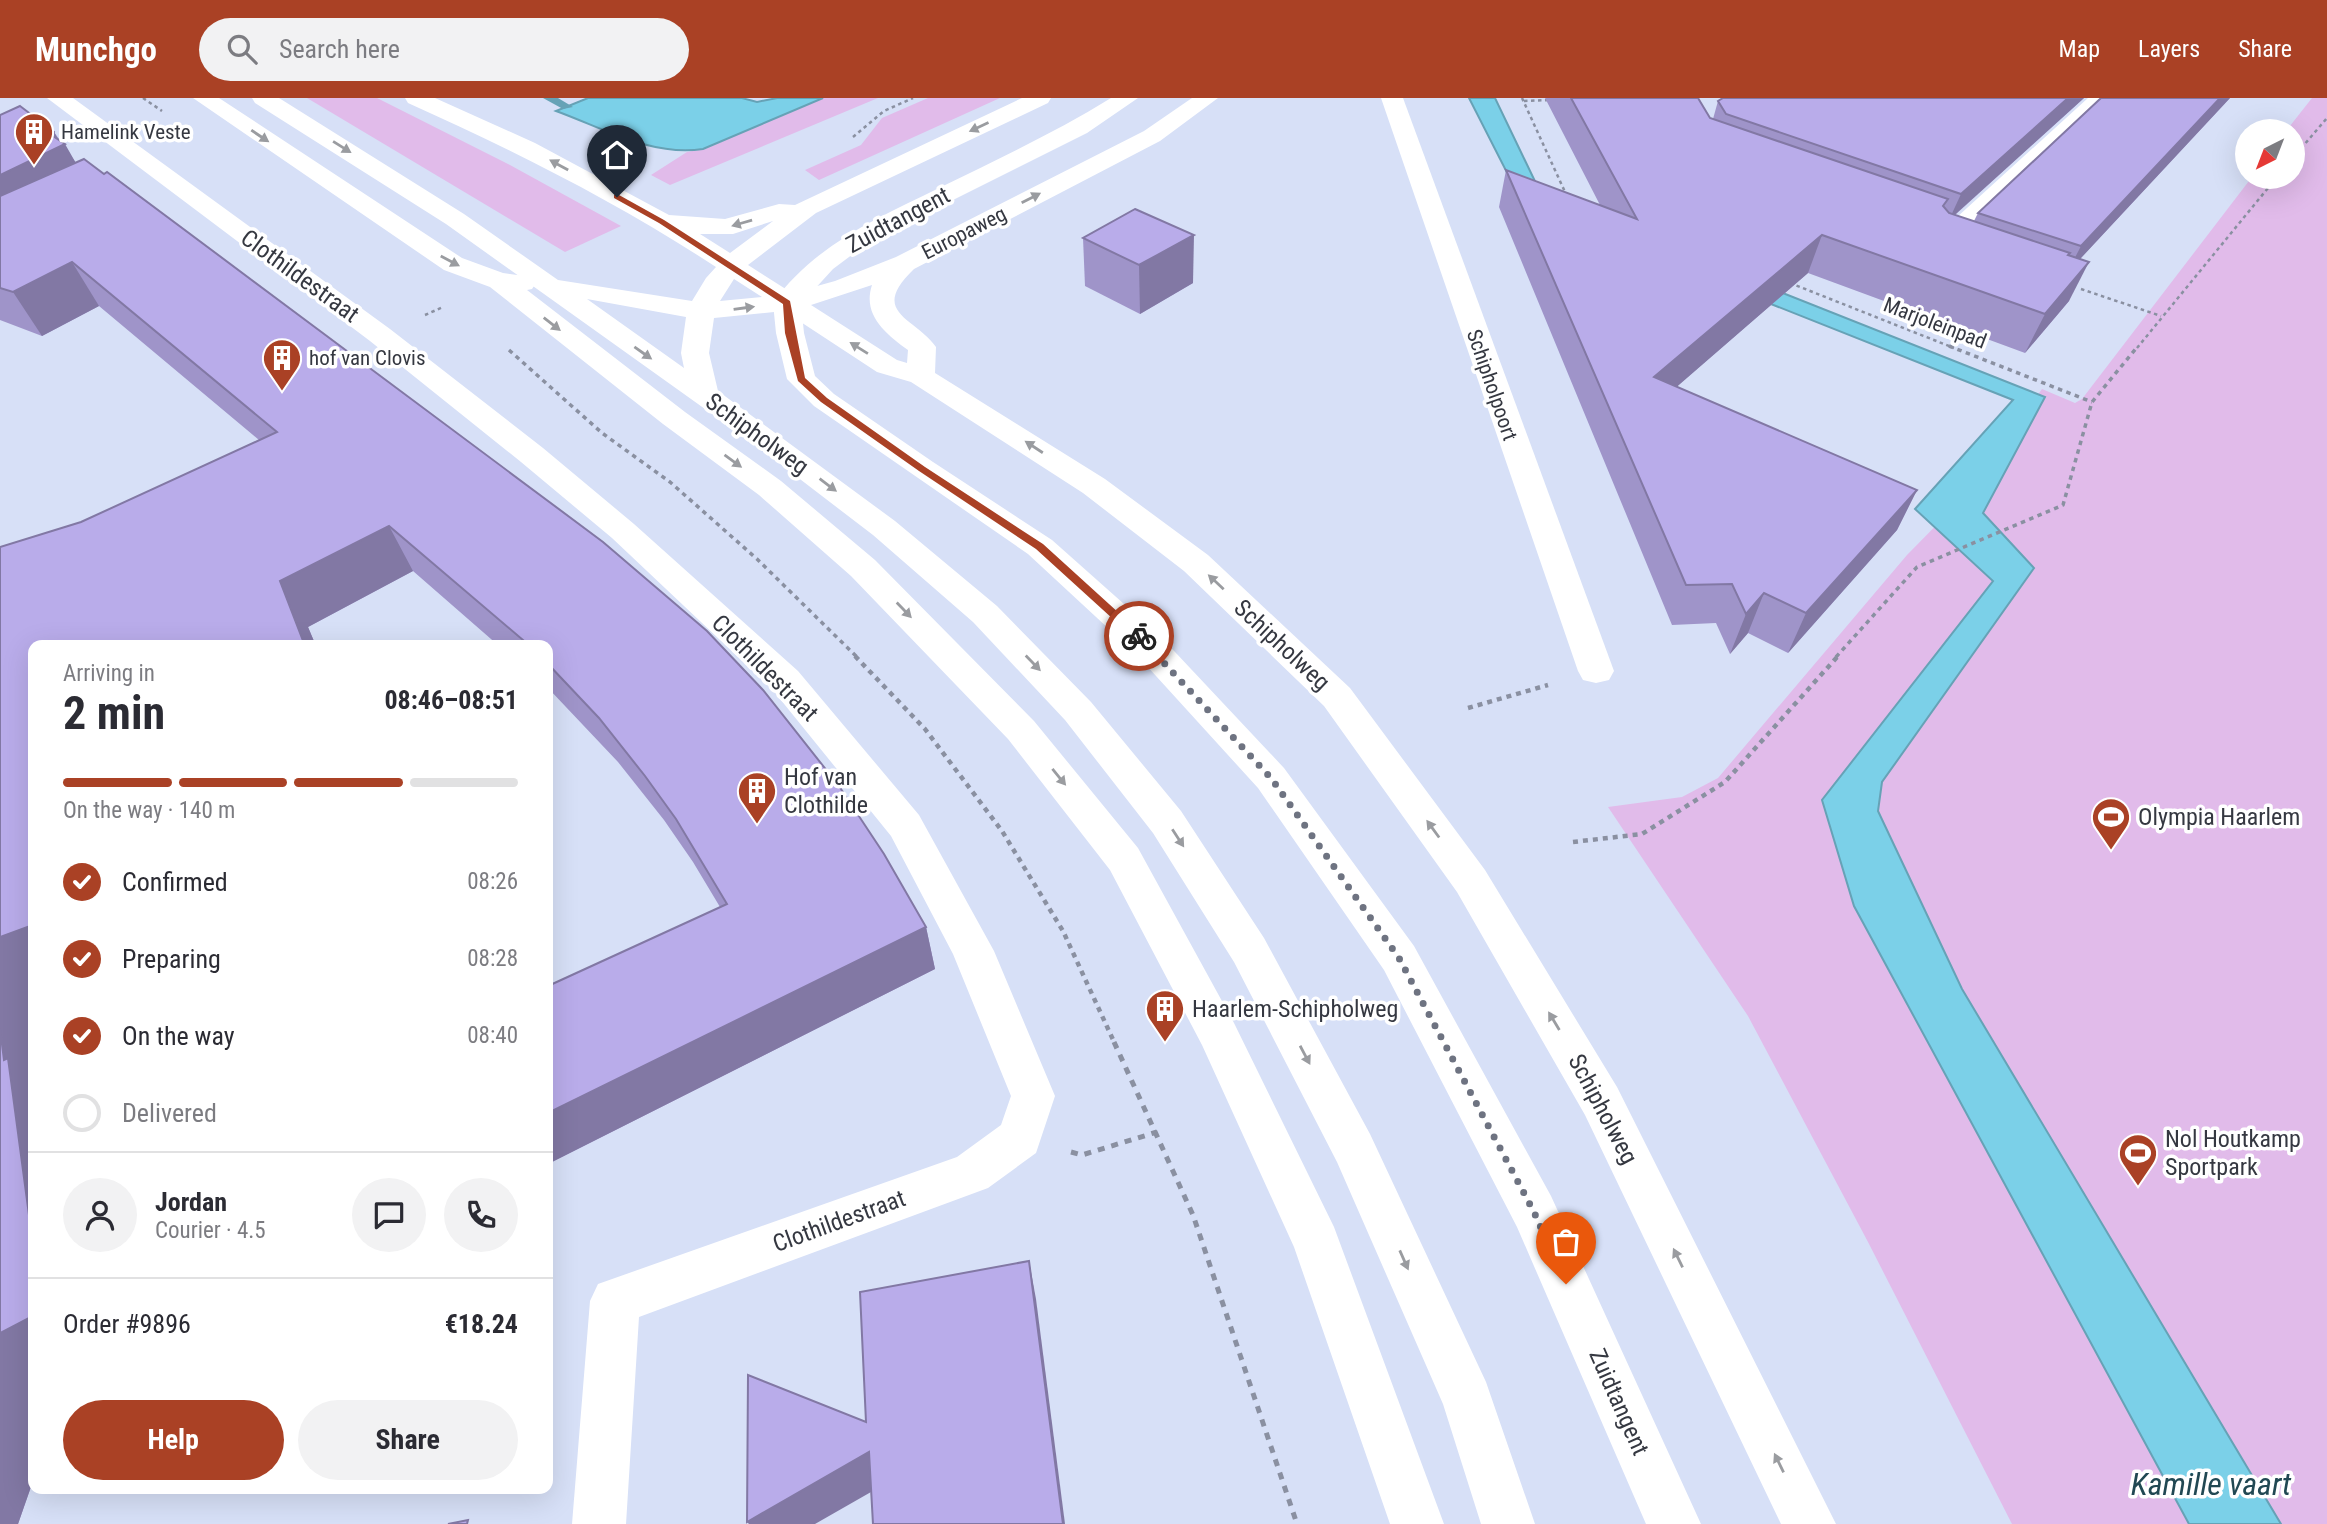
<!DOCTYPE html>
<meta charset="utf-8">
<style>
:root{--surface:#fff;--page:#f2f2f3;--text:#2b2b33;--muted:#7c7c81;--line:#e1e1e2;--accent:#aa4125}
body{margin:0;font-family:"Roboto Condensed",sans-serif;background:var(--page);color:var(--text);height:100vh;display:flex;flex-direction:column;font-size:26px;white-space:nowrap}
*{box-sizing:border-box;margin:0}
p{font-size:23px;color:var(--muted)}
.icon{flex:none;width:38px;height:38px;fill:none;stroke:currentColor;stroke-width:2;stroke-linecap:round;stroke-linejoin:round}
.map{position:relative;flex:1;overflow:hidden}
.sheet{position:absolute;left:28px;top:542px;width:525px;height:854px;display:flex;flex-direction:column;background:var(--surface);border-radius:14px;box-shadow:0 7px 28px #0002}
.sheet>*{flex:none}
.needle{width:46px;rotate:222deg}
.fabs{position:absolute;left:2235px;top:21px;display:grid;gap:14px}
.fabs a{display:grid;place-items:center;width:70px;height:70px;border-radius:50%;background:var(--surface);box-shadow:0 7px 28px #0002;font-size:35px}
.pin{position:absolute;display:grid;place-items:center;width:60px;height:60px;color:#fff;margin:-72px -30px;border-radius:50% 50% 50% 0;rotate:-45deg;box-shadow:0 0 7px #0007}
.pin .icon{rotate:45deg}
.courier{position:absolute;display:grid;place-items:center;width:70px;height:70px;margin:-35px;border:5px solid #aa4125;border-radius:50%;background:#fff;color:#222;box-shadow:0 2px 9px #0007}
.summary em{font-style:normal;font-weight:700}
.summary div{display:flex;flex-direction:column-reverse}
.summary{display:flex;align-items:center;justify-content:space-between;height:119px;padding:0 35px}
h1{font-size:46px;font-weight:700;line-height:52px}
.bar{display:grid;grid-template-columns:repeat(4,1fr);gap:10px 7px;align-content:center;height:84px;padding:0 35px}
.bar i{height:9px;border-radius:5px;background:var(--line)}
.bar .selected{background:var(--accent)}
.bar p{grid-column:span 4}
.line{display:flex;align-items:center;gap:18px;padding:0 35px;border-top:2px solid var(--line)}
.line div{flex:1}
.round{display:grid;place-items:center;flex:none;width:74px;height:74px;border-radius:37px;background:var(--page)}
ol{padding:0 35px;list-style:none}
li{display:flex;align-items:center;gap:21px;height:77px}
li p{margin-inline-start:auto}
li .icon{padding:7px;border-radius:50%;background:var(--accent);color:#fff;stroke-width:4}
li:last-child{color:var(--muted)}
li i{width:38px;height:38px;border:4px solid var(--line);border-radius:50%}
.cta{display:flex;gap:14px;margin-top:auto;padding:14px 35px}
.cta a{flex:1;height:80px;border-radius:42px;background:var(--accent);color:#fff;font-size:28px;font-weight:700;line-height:80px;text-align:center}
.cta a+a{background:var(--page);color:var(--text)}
header{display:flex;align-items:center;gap:42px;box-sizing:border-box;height:98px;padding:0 35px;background:var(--accent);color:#fff}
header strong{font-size:33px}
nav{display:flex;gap:38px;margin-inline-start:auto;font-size:24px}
.search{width:490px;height:63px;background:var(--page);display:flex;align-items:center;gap:18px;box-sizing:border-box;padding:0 24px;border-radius:38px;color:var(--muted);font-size:26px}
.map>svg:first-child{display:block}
.green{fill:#e1bbea}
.water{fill:#7bd0e8;stroke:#66a2b6;stroke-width:2}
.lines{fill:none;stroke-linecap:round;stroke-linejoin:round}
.stream{fill:#66a2b6;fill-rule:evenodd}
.path-far3{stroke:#8a90a1;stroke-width:2.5;stroke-dasharray:3.5 3.5;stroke-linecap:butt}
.path-far2{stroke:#8a90a1;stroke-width:3.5;stroke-dasharray:4.5 4.5;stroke-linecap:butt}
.path-far1{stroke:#8a90a1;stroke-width:4.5;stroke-dasharray:5 5;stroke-linecap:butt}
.path{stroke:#8a90a1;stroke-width:5;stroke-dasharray:7 7;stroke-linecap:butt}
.minor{fill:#fff;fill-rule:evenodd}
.major{fill:#fff;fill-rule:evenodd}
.wall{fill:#9f94c9}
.shaded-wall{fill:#8278a4}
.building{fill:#b9acea;stroke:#8278a4;stroke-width:2}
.oneway{fill:#9a9ca0}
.route{fill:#aa4125}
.done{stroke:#6e7381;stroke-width:7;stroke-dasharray:0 12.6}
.labels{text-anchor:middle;stroke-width:7;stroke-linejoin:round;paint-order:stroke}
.far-poi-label{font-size:21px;fill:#353841;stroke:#fff;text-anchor:start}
.far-street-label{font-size:21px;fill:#353841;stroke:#fff}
.street-label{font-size:24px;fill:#353841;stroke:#fff}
.poi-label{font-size:24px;fill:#353841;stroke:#fff;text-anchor:start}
.near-water-label{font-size:32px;font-style:italic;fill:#214853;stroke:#fff}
</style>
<header>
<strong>Munchgo</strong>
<div class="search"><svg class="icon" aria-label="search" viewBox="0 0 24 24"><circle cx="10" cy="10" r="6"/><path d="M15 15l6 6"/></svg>Search here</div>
<nav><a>Map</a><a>Layers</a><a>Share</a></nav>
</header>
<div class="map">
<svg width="2327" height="1426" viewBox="0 0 2327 1426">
<rect width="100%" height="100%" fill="#d7e0f7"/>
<!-- green -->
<g class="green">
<polygon points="307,0 377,0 510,67 621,128 565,154"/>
<polygon points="823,0 878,0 670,87 651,77 687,54 703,51"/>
<polygon points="928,0 1000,0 819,82 805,72 861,47 882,20"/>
<polygon points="2312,0 2327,0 2327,1426 2012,1426 1868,1144 1748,918 1608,709 1682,699 1718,680 1907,457 1968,395 2042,291 2075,305 2082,301 2252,79 2292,79 2292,33 2286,33"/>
</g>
<!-- water -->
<g class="water">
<path d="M588,0H742L757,4L777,0H823L703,51C652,59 603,30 556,13Z"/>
<polygon points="1469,0 1495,0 1543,100 2045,299 1983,415 2034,470 1882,684 1878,713 1962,891 2281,1426 2189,1426 1854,808 1822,702 1993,483 1915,411 2013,302 1524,108"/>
</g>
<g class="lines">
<!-- stream -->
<polygon class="stream" points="543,0 558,0 573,9 563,11"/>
<!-- path-far3 -->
<g class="path-far3">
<polyline points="143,0 162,13"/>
<polyline points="1522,0 1565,94"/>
<polyline points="1524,3 1549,2"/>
<polyline points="853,39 884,13 913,0"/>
<polyline points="2292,61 2327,20"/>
<polyline points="1790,185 1954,250"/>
<polyline points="2081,191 2161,218"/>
<polyline points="425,217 443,209"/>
<polyline points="2137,250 2277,79"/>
</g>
<!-- path-far2 -->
<g class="path-far2">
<polyline points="1949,248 2092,304"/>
<polyline points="509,252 602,335 670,384 757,461 857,559"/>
<polyline points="1836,559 1917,469 2063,407 2092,304 2138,248"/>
</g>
<!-- path-far1 -->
<g class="path-far1">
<polyline points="855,558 925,631 1002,733 1063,833 1115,946"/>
<polyline points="1468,610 1548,587"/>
<polyline points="1573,744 1642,736 1725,684 1838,558"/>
</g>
<!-- path -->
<g class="path">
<polyline points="1114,944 1193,1117 1297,1426"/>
<polyline points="1071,1054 1082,1057 1157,1034"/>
</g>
<!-- minor -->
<g class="minor">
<polygon points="47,0 73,0 390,231 543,350 634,426 798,573 919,717 994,853 1055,998 1036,1055 988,1090 639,1219 626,1426 572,1426 590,1203 598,1186 957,1059 1001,1027 1011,998 953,856 891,738 772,591 612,440 521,364 370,243"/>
<polygon points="193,0 219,0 462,160 503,175 532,179 536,185 532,191 527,192 685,314 781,383 875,462 1034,623 1138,750 1234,925 1334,1129 1444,1426 1390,1426 1294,1149 1202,947 1110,772 1008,641 851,478 759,397 663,326 490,189 444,172"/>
<path d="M1111,0H1138L1087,35L869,144L833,171L801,206L804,235L815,278L834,296L933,364L1052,442L1160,538L1284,670L1414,848L1551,1098L1701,1426H1646L1517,1129L1384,872L1258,690L1136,556L1028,456L814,308L787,281L776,235L773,205C814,147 878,120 939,90C998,61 1056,34 1111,0Z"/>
<polygon points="1381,0 1403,0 1614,573 1609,582 1596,585 1583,582 1578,573"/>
<path d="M2088,0H2112L1961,143L1969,145L1973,151L1969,157C1957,160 1938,156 1930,145L1934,140Z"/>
</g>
<!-- major -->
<path class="major" d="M252,0H279L464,116L558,182L692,203L706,180L716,169C618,105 515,53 408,5L405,0H435L535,45L669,117L725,121L779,106L795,107L1022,0H1051L1048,5L816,115L748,167L792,195L835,183L896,159L1144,33L1192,0H1218L1160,43L914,171C868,215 915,219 936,249L935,275L1105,381L1208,457L1350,590L1485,772L1617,989L1836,1426H1781L1585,1017L1457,794L1324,608L1184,473L1083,395L911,284L877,274L784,213L714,220L709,255L718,293L895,423L997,508L1091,604L1181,713L1264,840L1370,1036L1486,1284L1535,1426H1481L1443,1306L1337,1064L1234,864L1153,735L1065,622L973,524L873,437L754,346L446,126L255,5ZM773,123L730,155L700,136H733ZM734,181L762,199L720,203ZM872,187C862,217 886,236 908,252L907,265L897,262L811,207ZM587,201L686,219L681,255L684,270Z"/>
</g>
<!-- wall -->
<g class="wall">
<polygon points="1545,0 1698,0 1710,20 1713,21 1718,3 2084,0 1955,117 1974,123 1978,115 2101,0 2230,0 2080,161 2069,203 2025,255 1808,175 1676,289 1917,392 1897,432 1788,555 1748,535 1730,556 1716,525 1672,527 1499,109 1506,72 1600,107"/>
<polygon points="0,17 54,34 76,65 926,829 935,871 552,1064 550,1062 548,1063 548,888 720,809 693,764 664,722 618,664 548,590 548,548 499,548 413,473 308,529 316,548 33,548 33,1383 18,1426 0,449 81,424 259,342 99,208 42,238 0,222"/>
<polygon points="1083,140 1193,185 1140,216 1085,188"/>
</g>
<!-- shaded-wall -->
<g class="shaded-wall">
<polygon points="2068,0 2084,0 1949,122 1961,96"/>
<polygon points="2220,0 2230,0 2067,175 2081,148"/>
<polygon points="54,34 62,48 65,46 89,88 0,132 0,77 53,38"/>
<polygon points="1194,137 1193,185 1140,216 1139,167"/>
<polygon points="1822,137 1808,175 1642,319 1654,279"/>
<polygon points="72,164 99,208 42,238 13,194"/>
<polygon points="2089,164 2069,203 2025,255 2045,216"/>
<polygon points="1917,392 1897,432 1788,555 1806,515"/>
<polygon points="389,428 413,473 308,529 316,548 305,548 280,483"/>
<polygon points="1764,495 1748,535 1730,556 1746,516"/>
<polygon points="33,827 33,1120 29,1117 4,962 0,931 0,839"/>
<polygon points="926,829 935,871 552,1064 550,1062 548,1063 548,1015"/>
<polygon points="1029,1163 1036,1201 1065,1426 1063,1426"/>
<polygon points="33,1218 33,1383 18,1426 0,1426 0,1235"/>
<polygon points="869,1354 885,1386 815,1426 749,1426 747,1424"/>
</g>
<!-- building -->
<g class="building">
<polygon points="1571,0 1698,0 1710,20 1948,101 1943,108 1949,115 2070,155 2068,157 2089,164 2045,216 1822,137 1654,279 1917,392 1806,515 1764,495 1746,516 1732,486 1686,487 1506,72 1637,121"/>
<polygon points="1723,0 2068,0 1961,96 1726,16 1718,3"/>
<polygon points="2101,0 2220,0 2081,148 1978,115"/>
<polygon points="20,8 54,34 53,38 65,46 0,77 0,17"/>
<polygon points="84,61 104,76 107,74 603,444 707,533 763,592 839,688 884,756 926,829 548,1015 548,888 727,806 676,721 645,678 599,620 548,566 548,548 530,548 389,428 280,483 305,548 33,548 33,827 0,839 0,449 81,424 277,334 72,164 13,194 0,190 0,98"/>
<polygon points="1135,111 1194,137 1139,167 1083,140"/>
<polygon points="0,931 4,962 8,960 29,1117 33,1115 33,1218 0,1235"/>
<polygon points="1029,1163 1063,1426 873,1426 869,1354 747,1424 748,1277 866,1324 860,1194"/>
<polygon points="468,1422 467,1426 448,1426"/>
</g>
<!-- one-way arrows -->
<defs><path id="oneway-solid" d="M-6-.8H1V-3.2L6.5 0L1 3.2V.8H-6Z" transform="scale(1.75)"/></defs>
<g class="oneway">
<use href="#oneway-solid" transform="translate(979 29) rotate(155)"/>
<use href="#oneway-solid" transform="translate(260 38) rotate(34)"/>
<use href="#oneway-solid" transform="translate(342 49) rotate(32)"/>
<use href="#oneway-solid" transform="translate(559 67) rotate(-151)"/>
<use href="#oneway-solid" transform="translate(1031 100) rotate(-27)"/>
<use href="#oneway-solid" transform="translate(742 125) rotate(164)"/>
<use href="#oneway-solid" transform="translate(450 163) rotate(28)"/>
<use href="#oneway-solid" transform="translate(744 210) rotate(-8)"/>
<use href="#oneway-solid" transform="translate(552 226) rotate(38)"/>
<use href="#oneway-solid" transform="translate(859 250) rotate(-148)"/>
<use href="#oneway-solid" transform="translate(643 255) rotate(35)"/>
<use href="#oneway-solid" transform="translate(1034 349) rotate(-147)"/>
<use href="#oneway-solid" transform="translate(733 363) rotate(36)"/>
<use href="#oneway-solid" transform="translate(828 387) rotate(37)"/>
<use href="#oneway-solid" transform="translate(1216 484) rotate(-137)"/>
<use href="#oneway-solid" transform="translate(904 512) rotate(46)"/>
<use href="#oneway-solid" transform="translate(1033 565) rotate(46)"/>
<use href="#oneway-solid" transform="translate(1059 679) rotate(51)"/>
<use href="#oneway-solid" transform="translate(1433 731) rotate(-126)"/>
<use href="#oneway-solid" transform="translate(1178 740) rotate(57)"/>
<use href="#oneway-solid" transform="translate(1554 923) rotate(-121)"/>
<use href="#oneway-solid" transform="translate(1305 957) rotate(62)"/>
<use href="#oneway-solid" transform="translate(1678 1160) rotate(-116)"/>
<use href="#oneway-solid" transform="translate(1404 1162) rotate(66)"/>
<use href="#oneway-solid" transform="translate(1779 1365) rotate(-116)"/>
</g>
<!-- route -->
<polygon class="route" points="614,97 619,97 664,122 790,203 805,280 827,300 925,369 1043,446 1142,536 1142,541 1135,541 1036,451 919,373 821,304 798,283 785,235 783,206 659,125 614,100"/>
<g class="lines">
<!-- done -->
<polyline class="done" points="1139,538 1271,680 1399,860 1534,1114 1566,1186"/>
</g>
<!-- icons -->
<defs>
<g id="building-pin" transform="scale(2.0125)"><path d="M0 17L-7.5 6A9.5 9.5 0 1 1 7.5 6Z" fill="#aa4125" stroke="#fff"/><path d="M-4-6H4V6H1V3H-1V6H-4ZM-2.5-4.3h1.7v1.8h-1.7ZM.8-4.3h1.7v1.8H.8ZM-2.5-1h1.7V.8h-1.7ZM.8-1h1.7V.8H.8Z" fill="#fff"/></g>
<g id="stadium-pin" transform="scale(2.0125)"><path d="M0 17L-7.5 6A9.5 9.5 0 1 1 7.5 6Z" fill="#aa4125" stroke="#fff"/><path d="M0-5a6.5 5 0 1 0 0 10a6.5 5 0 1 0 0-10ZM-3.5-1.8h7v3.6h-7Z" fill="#fff"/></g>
</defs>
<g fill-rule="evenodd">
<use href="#building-pin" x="34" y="34"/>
<use href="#building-pin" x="282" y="260"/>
<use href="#building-pin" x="757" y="693"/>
<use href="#stadium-pin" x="2111" y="719"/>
<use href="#building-pin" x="1165" y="911"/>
<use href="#stadium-pin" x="2138" y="1055"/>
</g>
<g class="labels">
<!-- far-poi labels -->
<g class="far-poi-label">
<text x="61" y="41">Hamelink Veste</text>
<text x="309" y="267">hof van Clovis</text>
</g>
<!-- far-street labels -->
<g class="far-street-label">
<text transform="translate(964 135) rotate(-27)" y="7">Europaweg</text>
<text transform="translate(1935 225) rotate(21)" y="7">Marjoleinpad</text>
<text transform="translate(1492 287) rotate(71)" y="7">Schipholpoort</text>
</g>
<!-- street labels -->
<g class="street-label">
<text transform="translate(898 122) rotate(-28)" y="8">Zuidtangent</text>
<text transform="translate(300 178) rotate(36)" y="8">Clothildestraat</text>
<text transform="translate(757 336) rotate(36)" y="8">Schipholweg</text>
<text transform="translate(1282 547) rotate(43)" y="8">Schipholweg</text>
<text transform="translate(765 570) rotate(45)" y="8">Clothildestraat</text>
<text transform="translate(1603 1011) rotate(62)" y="8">Schipholweg</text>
<text transform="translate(839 1123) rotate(-20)" y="8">Clothildestraat</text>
<text transform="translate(1619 1304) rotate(66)" y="8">Zuidtangent</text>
</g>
<!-- poi labels -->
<g class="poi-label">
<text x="784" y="687">Hof van<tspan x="784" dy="28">Clothilde</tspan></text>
<text x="2138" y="727">Olympia Haarlem</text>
<text x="1192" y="919">Haarlem-Schipholweg</text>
<text x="2165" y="1049">Nol Houtkamp<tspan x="2165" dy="28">Sportpark</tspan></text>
</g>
<!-- near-water labels -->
<g class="near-water-label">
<text x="2211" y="1397">Kamille vaart</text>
</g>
</g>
</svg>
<div class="fabs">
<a><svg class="needle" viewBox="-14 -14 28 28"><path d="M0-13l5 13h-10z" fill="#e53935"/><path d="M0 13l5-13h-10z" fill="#7c7c81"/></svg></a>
</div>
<div class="pin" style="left:1566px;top:1186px;background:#ea580c"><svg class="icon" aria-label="bag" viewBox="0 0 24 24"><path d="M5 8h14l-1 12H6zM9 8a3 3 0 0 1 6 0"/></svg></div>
<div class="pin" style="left:617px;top:99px;background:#1f2937"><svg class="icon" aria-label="home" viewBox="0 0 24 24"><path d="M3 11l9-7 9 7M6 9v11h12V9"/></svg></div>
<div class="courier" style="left:1139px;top:538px"><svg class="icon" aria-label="bike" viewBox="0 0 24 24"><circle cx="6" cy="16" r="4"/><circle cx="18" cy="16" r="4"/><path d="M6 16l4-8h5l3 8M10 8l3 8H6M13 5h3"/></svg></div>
<section class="sheet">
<div class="summary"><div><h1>2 min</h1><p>Arriving in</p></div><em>08:46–08:51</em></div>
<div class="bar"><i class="selected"></i><i class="selected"></i><i class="selected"></i><i></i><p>On the way · 140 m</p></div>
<ol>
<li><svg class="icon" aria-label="check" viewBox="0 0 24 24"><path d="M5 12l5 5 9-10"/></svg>Confirmed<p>08:26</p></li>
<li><svg class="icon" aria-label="check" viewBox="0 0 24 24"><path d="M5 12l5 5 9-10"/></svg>Preparing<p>08:28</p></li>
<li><svg class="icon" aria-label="check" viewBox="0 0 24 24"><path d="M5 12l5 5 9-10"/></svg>On the way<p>08:40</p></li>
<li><i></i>Delivered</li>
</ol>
<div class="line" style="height:126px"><a class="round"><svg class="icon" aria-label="person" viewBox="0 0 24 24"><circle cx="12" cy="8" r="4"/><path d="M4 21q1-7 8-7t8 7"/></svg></a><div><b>Jordan</b><p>Courier · 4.5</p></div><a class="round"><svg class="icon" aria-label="chat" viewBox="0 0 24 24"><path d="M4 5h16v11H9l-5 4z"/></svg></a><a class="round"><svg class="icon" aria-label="phone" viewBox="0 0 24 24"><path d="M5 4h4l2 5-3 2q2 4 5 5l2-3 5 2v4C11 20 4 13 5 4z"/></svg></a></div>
<div class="line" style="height:91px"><div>Order #9896</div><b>€18.24</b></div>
<div class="cta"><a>Help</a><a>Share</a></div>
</section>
</div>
